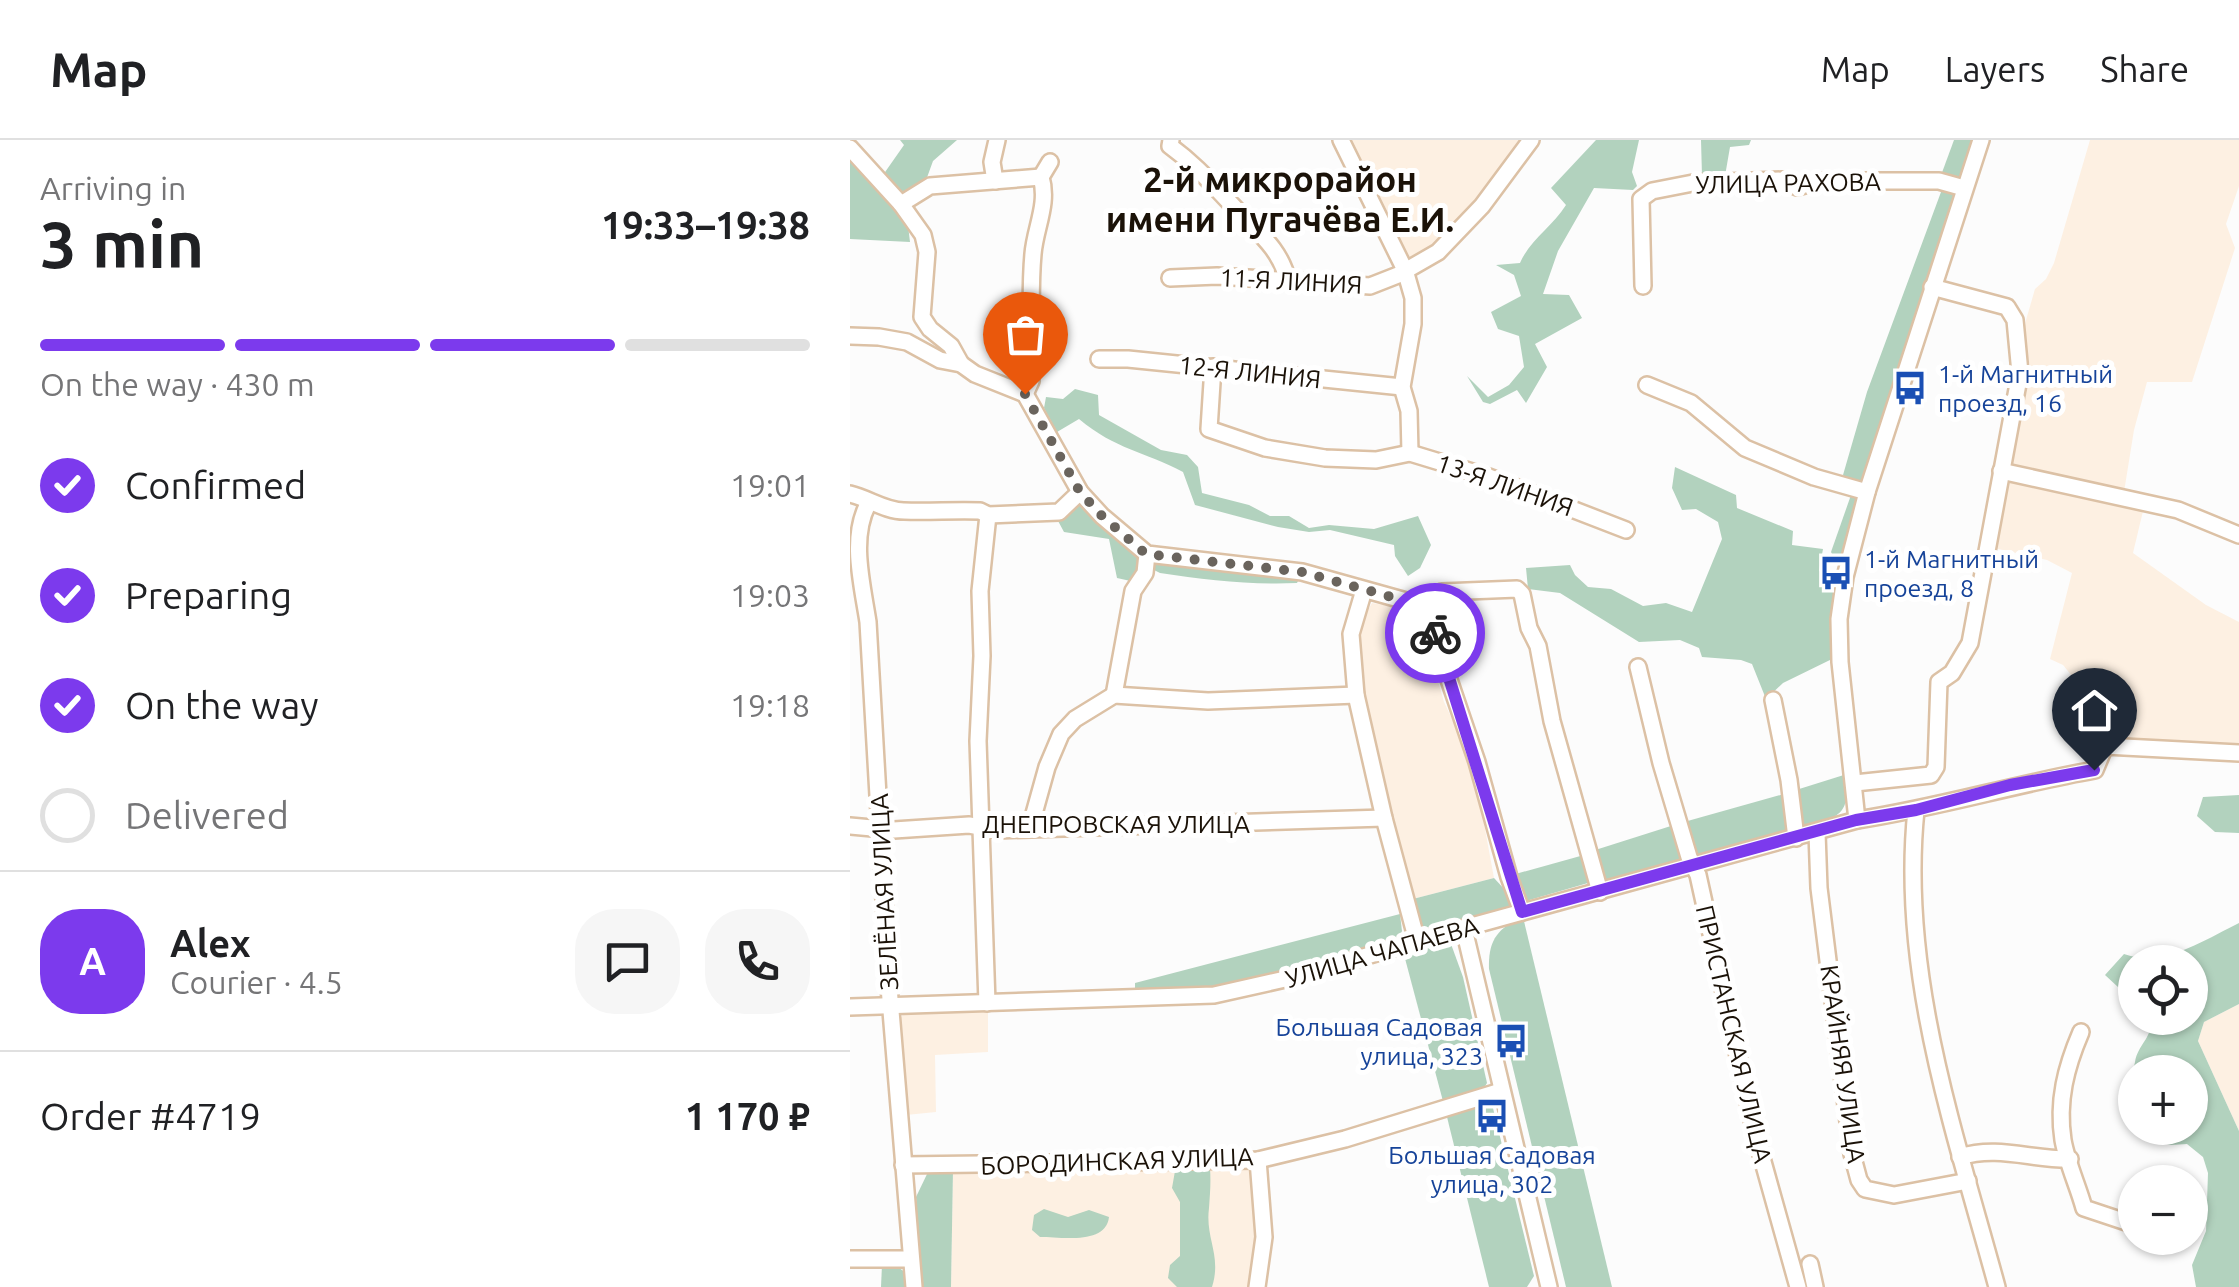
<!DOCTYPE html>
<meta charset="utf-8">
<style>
:root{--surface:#fff;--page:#f6f6f6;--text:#202124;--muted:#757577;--line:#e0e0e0;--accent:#7c3aed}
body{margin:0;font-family:Ubuntu,sans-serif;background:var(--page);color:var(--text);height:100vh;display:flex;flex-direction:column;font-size:38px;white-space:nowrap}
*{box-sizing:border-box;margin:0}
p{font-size:32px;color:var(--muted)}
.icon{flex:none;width:55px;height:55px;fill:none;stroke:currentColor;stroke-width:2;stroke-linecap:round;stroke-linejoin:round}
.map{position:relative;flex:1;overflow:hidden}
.panel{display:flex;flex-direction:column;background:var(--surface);width:850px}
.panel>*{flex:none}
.controls{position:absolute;left:1268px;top:805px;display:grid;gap:20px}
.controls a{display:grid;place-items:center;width:90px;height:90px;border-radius:50%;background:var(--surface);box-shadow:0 2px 8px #0004;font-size:50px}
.pin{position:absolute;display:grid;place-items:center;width:85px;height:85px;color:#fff;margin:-102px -42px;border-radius:50% 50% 50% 0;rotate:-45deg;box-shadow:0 0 10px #0007}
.pin .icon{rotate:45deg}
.courier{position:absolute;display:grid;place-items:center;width:100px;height:100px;margin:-50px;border:8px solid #7c3aed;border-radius:50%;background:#fff;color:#222;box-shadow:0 2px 12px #0007}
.summary em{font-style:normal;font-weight:700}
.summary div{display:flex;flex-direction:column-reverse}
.summary{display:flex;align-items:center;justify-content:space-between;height:170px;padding:0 40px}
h1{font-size:65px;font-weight:700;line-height:75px}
.bar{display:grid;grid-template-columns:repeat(4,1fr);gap:15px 10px;align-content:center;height:120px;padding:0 40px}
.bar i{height:12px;border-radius:8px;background:var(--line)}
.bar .selected{background:var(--accent)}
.bar p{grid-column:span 4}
.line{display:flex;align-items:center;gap:25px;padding:0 40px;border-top:2px solid var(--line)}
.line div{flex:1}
.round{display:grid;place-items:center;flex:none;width:105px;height:105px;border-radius:40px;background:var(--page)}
ol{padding:0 40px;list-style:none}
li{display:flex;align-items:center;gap:30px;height:110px}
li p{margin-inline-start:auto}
li .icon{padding:10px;border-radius:50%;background:var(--accent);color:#fff;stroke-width:4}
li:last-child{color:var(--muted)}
li i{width:55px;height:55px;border:5px solid var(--line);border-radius:50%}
header{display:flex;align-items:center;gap:60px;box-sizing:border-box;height:140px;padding:0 50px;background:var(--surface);border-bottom:2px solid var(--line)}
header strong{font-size:48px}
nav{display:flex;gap:55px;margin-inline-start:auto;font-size:35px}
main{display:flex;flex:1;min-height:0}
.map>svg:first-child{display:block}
.built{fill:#fdf0e2}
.green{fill:#b2d2be}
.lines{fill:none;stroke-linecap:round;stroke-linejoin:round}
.minor-casing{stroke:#dcc1a5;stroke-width:20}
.minor{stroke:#fff;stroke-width:15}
.done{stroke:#6a645d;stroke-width:10;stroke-dasharray:0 18}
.route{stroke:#7c3aed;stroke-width:12}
.labels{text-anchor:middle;stroke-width:10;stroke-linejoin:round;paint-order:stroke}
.street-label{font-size:25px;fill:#1b1208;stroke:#fff}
.transit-label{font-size:25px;fill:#164399;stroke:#fff;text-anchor:start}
.district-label{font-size:35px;font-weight:bold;fill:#1b1208;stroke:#fff}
</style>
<header>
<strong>Map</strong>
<nav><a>Map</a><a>Layers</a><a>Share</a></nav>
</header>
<main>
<section class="panel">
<div class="summary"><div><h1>3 min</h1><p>Arriving in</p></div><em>19:33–19:38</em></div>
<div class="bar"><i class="selected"></i><i class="selected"></i><i class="selected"></i><i></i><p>On the way · 430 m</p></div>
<ol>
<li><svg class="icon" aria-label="check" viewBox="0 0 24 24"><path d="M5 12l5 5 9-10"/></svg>Confirmed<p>19:01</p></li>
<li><svg class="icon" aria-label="check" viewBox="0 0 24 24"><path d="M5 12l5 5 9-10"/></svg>Preparing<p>19:03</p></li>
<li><svg class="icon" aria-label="check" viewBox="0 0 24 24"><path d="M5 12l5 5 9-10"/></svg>On the way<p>19:18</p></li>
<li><i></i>Delivered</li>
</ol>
<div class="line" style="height:180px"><b class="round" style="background:var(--accent);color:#fff">A</b><div><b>Alex</b><p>Courier · 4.5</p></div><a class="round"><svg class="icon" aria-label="chat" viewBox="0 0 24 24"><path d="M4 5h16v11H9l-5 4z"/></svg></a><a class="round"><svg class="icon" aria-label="phone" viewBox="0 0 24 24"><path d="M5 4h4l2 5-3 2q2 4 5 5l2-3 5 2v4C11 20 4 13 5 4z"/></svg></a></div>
<div class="line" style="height:130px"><div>Order #4719</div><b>1 170 ₽</b></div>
</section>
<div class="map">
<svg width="1389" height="1147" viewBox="0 0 1389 1147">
<rect width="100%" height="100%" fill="#fcfcfc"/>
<!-- built -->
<g class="built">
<polygon points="498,0 677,0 609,91 570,117 557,118"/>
<polygon points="1240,0 1389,0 1389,46 1376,84 1385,108 1342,242 1297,242 1284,290 1274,352 1163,327 1161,324 1181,231 1173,197 1176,180 1185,149 1196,139 1204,123"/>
<polygon points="1158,342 1293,371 1283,413 1356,465 1389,482 1389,620 1264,613 1264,598 1248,590 1215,582 1222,536 1213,525 1200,519 1222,433 1197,420 1144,408 1154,344"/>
<polygon points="522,463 564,470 570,478 594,562 616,609 626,640 644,738 559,760 510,555 507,489"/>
<polygon points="1389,864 1389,991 1348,901 1354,882"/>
<polygon points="138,870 138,912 85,915 86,972 56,975 50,879 54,873"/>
<polygon points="391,1023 400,1028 405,1041 410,1074 403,1147 101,1147 103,1030"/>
</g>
<!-- green -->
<g class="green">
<polygon points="50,0 107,0 83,21 75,43 54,52 60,102 0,99 0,3 33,35 54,5"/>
<path d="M746,0H789L782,32L787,46L783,50L744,48L708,111L693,154L719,155L732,178L685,204L697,227L676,263L667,250L640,264L633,262L617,236L638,257L659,245L674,227L669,196L648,189L641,172L671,156L664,135L646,125L670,123C680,100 702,87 716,65L701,48Z"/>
<polygon points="851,0 901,0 899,5 880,7 875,36 852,36"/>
<polygon points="1104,0 1125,0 1111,42 1090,38"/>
<polygon points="1089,44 1108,53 1015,340 1012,343 1000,341 993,335 1017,252 1091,52"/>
<path d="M225,249L248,255L249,275L311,310L337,315L348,327L352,353L399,365L420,376H439L459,388L479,385L524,389L568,376L581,405L570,428L558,436L545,416L544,405L480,390L459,392L428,387L345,365L333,332C294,311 266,310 229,279L207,292L194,268L196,257L213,259Z"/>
<polygon points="825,327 886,355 887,368 943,391 942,405 973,409 969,431 990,438 983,476 982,519 933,543 916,559 902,524 891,520 852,517 849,508 830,500 789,502 710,453 678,449 676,428 720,425 725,435 738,447 761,449 793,466 816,463 842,472 872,399 868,382 846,369 832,370 822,348"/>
<polygon points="1009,354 993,418 984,418 981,412 1001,355"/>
<polygon points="230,365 238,367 285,413 290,424 285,442 267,438 259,399 214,392 207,379"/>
<path d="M303,422L445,435L449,439L447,443C401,445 355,440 310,433L302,429Z"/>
<path d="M997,634C999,675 992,676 955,687L949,682L946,650Z"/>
<polygon points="934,654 938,690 848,716 844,714 834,682"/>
<polygon points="1389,655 1389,693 1365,692 1347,676 1353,657"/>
<polygon points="824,685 833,716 831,721 757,741 751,739 739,712"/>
<polygon points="734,715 740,737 738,743 676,761 673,758 662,735"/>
<polygon points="644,738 656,751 661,765 659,768 575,788 569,784 559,760"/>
<polygon points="550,774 552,791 550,796 450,828 363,849 285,851 285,843"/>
<path d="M673,777L762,1147H716L639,829C638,801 647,788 673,777Z"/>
<path d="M1389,783V864L1354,882L1348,901L1389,991V1147H1346L1342,1125L1356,1091L1358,1033L1353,1017L1337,1004L1321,1005L1299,1000L1294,988H1340V932H1285V975L1280,971L1278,954C1286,942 1282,935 1285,922C1288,904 1303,898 1301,878H1340V822H1285V851L1268,847L1255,835L1274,814C1314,828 1354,800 1389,783Z"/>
<polygon points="595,801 601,804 613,837 637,943 631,953 594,965 553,811"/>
<polygon points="638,962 642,964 684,1136 677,1147 639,1147 596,973"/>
<path d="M338,1026L360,1028C361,1043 360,1053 359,1068C355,1099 372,1115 362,1147H327L318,1138L320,1125L330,1116V1062L322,1048L325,1031Z"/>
<polygon points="79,1030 103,1030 101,1147 72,1147 66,1057"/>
<path d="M194,1069L218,1077L239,1070L259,1077C256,1105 212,1097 190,1097L182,1090L184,1075Z"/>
<path d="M32,1125C49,1126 57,1128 59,1147H31Z"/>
</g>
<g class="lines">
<!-- minor casing -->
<g class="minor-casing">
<g id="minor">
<path d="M321,0L320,6C345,24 362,44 383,66C406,91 431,108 438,142"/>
<polyline points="491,0 555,130 563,158 563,184 552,247 559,271 560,313"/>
<polyline points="0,8 51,64 73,95 77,112 72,177 80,189 101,206 111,224"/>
<polyline points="145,41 142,22 147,0"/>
<polyline points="51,64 80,46 191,37"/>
<polyline points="320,138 367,136 520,146 548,135 588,112 632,66 681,0"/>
<polyline points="793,146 791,59 802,51 843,43 932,40 947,47 970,41 1089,41 1114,48"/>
<polyline points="0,196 29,197 57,202 90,220 111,224 125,234 175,254 230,352 252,376 297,414 452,432 574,466 581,456 592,452 667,449 672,454 679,488 688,506 702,581 750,752"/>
<polyline points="249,219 278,219 552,247"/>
<polyline points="363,227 359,289 415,308 475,318 526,320 560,313 639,337 776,390"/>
<polyline points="797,245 841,263 895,308 964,337 1017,352"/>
<path d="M175,254L181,241C183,199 179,156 183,114C185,88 199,64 191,37L200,22"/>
<polyline points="1151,331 1328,370 1389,395"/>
<path d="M0,354C18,358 35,371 54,371C79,372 105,370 130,371L138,375L209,372L230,352"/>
<path d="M18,364C0,398 12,443 18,482L39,847L64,1147"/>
<polyline points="514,450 501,494 506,555 534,678 567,801"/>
<polyline points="574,466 627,622 659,737 672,772"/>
<polyline points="788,527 811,623 839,717 848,735 905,993 948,1147"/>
<polyline points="264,555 283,451 295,433 297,414"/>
<polyline points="923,560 939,640 946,698"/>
<polyline points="1005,643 1081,635 1086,627 1089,542 1102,533 1120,503 1170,233 1165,180 1157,167 1082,147"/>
<path d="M1066,670C1049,834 1105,992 1147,1147"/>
<polyline points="1007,680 990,522 989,479 995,437 1017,352 1131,0"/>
<polyline points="0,686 44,690 119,685 147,690 534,678"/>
<polyline points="180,688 197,627 211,594 225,579 264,555 358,561 506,555"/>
<polyline points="967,693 969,748 1002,1014 1009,1040 1015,1049 1044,1055 1118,1041"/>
<polyline points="614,789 699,1147"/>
<polyline points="137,863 128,601 132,516 130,451 138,375"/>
<path d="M0,867L364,855L453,835L567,801L1007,680C1087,668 1165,644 1245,630L1255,606L1389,613"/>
<path d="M1231,892C1216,927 1207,961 1213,1000C1217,1023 1228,1046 1234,1068L1285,1085"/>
<path d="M1110,1017C1148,1005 1182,1020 1220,1019"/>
<polyline points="53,1025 408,1020 495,999 651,951"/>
<polyline points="0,1119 61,1119"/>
<polyline points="960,1124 965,1147"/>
<polyline points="407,1147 414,1097 408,1020"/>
</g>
</g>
<!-- minor -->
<use href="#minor" class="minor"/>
</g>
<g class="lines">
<!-- done -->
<polyline class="done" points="175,254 230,352 252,376 296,414 452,432 574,466 585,493"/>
<!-- route -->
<polyline class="route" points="585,493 672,772 1006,680 1066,670 1160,645 1244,630"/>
</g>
<!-- icons -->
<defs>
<g id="bus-bare" transform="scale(2.7)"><path d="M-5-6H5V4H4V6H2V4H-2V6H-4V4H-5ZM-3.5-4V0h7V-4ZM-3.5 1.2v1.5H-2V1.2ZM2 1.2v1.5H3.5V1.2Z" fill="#1a4fb4" stroke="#fff" stroke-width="2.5" paint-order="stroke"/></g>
</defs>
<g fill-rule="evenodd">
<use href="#bus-bare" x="1060" y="248"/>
<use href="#bus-bare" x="986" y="433"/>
<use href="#bus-bare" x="661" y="901"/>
<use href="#bus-bare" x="642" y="976"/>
</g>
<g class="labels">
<!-- street labels -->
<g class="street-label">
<text transform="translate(938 43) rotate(-1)" y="9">УЛИЦА РАХОВА</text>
<text transform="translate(441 141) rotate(3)" y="9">11-Я ЛИНИЯ</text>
<text transform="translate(400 232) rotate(6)" y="9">12-Я ЛИНИЯ</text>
<text transform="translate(655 345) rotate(19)" y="9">13-Я ЛИНИЯ</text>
<text x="266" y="693">ДНЕПРОВСКАЯ УЛИЦА</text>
<text transform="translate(34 752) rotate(-93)" y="9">ЗЕЛЁНАЯ УЛИЦА</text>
<text transform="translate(532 812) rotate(-16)" y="9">УЛИЦА ЧАПАЕВА</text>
<text transform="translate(884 894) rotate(77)" y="9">ПРИСТАНСКАЯ УЛИЦА</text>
<text transform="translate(993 924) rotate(82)" y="9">КРАЙНЯЯ УЛИЦА</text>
<text transform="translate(267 1021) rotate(-2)" y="9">БОРОДИНСКАЯ УЛИЦА</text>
</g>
<!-- transit labels -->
<g class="transit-label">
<text x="1088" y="243">1-й Магнитный<tspan x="1088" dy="29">проезд, 16</tspan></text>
<text x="1014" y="428">1-й Магнитный<tspan x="1014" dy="29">проезд, 8</tspan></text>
<text x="633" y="896" text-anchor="end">Большая Садовая<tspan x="633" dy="29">улица, 323</tspan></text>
<text x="642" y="1024" text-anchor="middle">Большая Садовая<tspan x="642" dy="29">улица, 302</tspan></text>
</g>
<!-- district labels -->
<g class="district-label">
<text x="430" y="52">2-й микрорайон<tspan x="430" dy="40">имени Пугачёва Е.И.</tspan></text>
</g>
</g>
</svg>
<div class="controls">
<a><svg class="icon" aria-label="locate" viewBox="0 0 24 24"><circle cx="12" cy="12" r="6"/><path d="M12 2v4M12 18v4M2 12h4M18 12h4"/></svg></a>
<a>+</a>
<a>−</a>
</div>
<div class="pin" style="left:175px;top:254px;background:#ea580c"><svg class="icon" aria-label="bag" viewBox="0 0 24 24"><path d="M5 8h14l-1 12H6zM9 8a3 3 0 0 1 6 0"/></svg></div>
<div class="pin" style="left:1244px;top:630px;background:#1f2937"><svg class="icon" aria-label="home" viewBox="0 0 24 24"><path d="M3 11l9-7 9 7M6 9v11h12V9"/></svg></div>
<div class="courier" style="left:585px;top:493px"><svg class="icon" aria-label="bike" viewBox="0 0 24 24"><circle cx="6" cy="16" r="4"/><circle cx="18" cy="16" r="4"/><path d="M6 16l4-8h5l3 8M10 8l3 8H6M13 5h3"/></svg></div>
</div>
</main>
